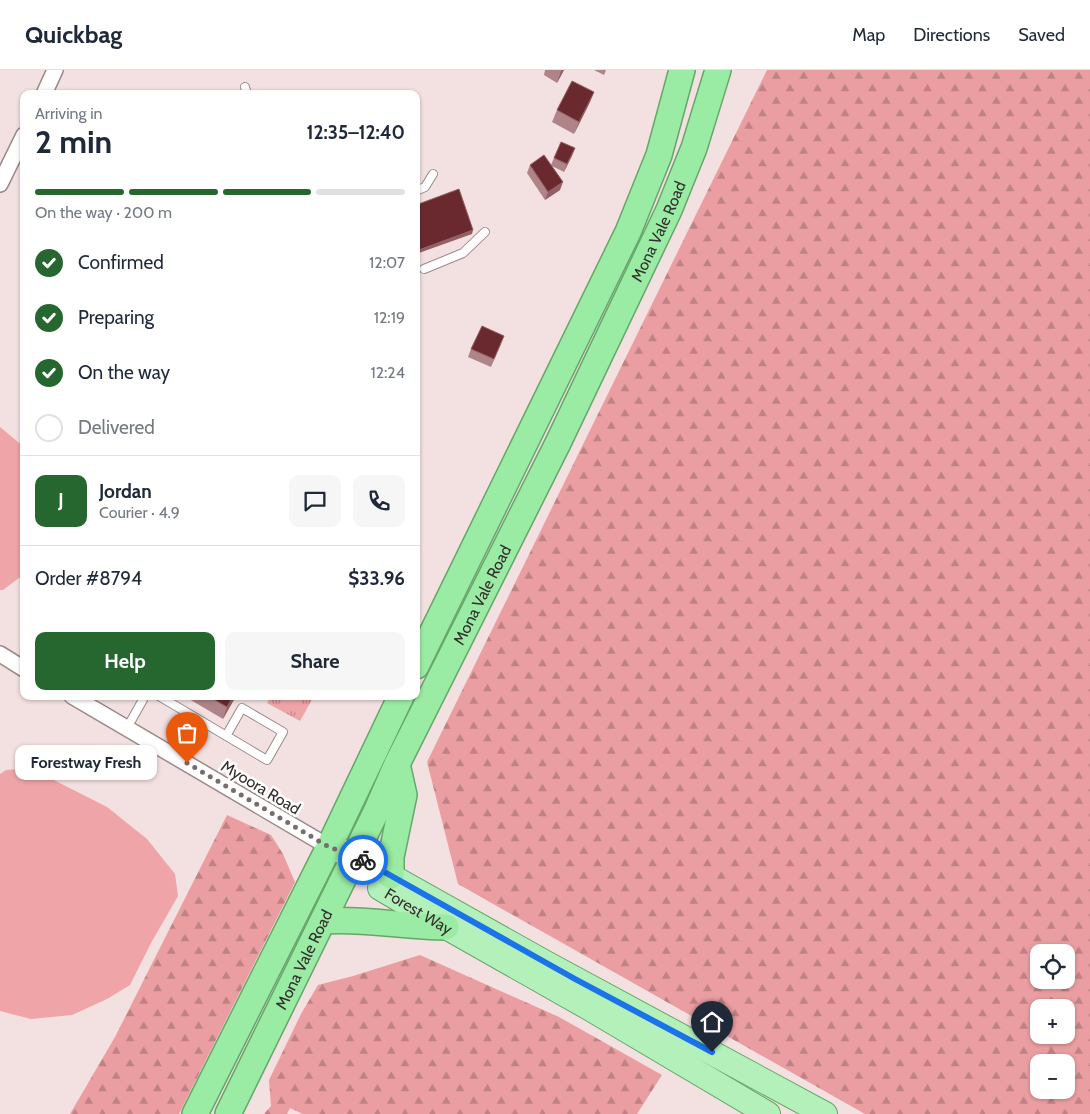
<!DOCTYPE html>
<meta charset="utf-8">
<style>
:root{--surface:#fff;--page:#f6f6f7;--text:#1f2937;--muted:#747a83;--line:#e0e1e3;--accent:#266730}
body{margin:0;font-family:Cabin,sans-serif;background:var(--page);color:var(--text);height:100vh;display:flex;flex-direction:column;font-size:19px;white-space:nowrap}
*{box-sizing:border-box;margin:0}
p{font-size:16px;color:var(--muted)}
.icon{flex:none;width:28px;height:28px;fill:none;stroke:currentColor;stroke-width:2;stroke-linecap:round;stroke-linejoin:round}
.map{position:relative;flex:1;overflow:hidden}
.drawer{position:absolute;left:20px;top:20px;width:400px;height:610px;display:flex;flex-direction:column;background:var(--surface);border-radius:10px;box-shadow:0 1px 4px #0004}
.drawer>*{flex:none}
.buttons{position:absolute;left:1030px;top:874px;display:grid;gap:10px}
.buttons a{display:grid;place-items:center;width:45px;height:45px;border-radius:10px;background:var(--surface);box-shadow:0 1px 4px #0004;font-size:25px}
.pin{position:absolute;display:grid;place-items:center;width:42px;height:42px;color:#fff;margin:-51px -21px;border-radius:50% 50% 50% 0;rotate:-45deg;box-shadow:0 0 5px #0007}
.pin .icon{rotate:45deg}
.courier{position:absolute;display:grid;place-items:center;width:50px;height:50px;margin:-25px;border:4px solid #1a73e8;border-radius:50%;background:#fff;color:#222;box-shadow:0 1px 6px #0007}
.bubble{position:absolute;height:35px;border-radius:10px;background:var(--surface);box-shadow:0 1px 4px #0004;font-size:16px;font-weight:700;line-height:35px;text-align:center}
.headline em{font-style:normal;font-weight:700}
.headline div{display:flex;flex-direction:column-reverse}
.headline{display:flex;align-items:center;justify-content:space-between;height:85px;padding:0 15px}
h1{font-size:32px;font-weight:700;line-height:38px}
.bar{display:grid;grid-template-columns:repeat(4,1fr);gap:8px 5px;align-content:center;height:60px;padding:0 15px}
.bar i{height:6px;border-radius:4px;background:var(--line)}
.bar .current{background:var(--accent)}
.bar p{grid-column:span 4}
.line{display:flex;align-items:center;gap:12px;padding:0 15px;border-top:1px solid var(--line)}
.line div{flex:1}
.round{display:grid;place-items:center;flex:none;width:52px;height:52px;border-radius:10px;background:var(--page)}
ol{padding:0 15px;list-style:none}
li{display:flex;align-items:center;gap:15px;height:55px}
li p{margin-inline-start:auto}
li .icon{padding:5px;border-radius:50%;background:var(--accent);color:#fff;stroke-width:4}
li:last-child{color:var(--muted)}
li i{width:28px;height:28px;border:2px solid var(--line);border-radius:50%}
.button{display:flex;gap:10px;margin-top:auto;padding:10px 15px}
.button a{flex:1;height:58px;border-radius:10px;background:var(--accent);color:#fff;font-size:20px;font-weight:700;line-height:58px;text-align:center}
.button a+a{background:var(--page);color:var(--text)}
header{display:flex;align-items:center;gap:30px;box-sizing:border-box;height:70px;padding:0 25px;background:var(--surface);border-bottom:1px solid var(--line)}
header strong{font-size:24px}
nav{display:flex;gap:28px;margin-inline-start:auto;font-size:18px}
.map>svg:first-child{display:block}
.green{fill:#efa4a7}
.forest{fill:url(#forest-firs);fill-rule:evenodd}
.park{fill:url(#park-tufts)}
.lines{fill:none;stroke-linecap:round;stroke-linejoin:round}
.service-casing{stroke:#9a8a8a;stroke-width:10}
.minor-casing{stroke:#9a8a8a;stroke-width:18}
.primary-casing{stroke:#66a66b;stroke-width:26}
.trunk-casing{stroke:#66a66b;stroke-width:28}
.service{stroke:#fff;stroke-width:8}
.minor{stroke:#fff;stroke-width:15}
.primary{stroke:#b3f0ba;stroke-width:24}
.trunk{stroke:#9aeba3;stroke-width:25}
.wall{fill:#ae8488}
.shaded-wall{fill:#926064}
.building{fill:#69292f;stroke:#926064}
.done{stroke:#786c6c;stroke-width:5;stroke-dasharray:0 9}
.route{stroke:#1a73e8;stroke-width:6}
.labels{text-anchor:middle;stroke-width:5;stroke-linejoin:round;paint-order:stroke}
.street-label{font-size:16px;fill:#352e2e;stroke:#fff}
</style>
<header>
<strong>Quickbag</strong>
<nav><a>Map</a><a>Directions</a><a>Saved</a></nav>
</header>
<div class="map">
<svg width="1090" height="1044" viewBox="0 0 1090 1044">
<defs>
<pattern id="forest-firs" width="22" height="20" patternUnits="userSpaceOnUse" patternTransform="scale(1.25)"><rect width="22" height="20" fill="#eb9ea1"/><path d="M5 1l3.5 6h-7zM16 11l3.5 6h-7z" fill="#bf8184"/></pattern>
<pattern id="park-tufts" width="24" height="20" patternUnits="userSpaceOnUse" patternTransform="scale(1.25)"><rect width="24" height="20" fill="#efa4a7"/><path d="M3 7l-1-3M5 7V3M7 7l1-3M15 17l-1-3M17 17v-4M19 17l1-3" fill="none" stroke="#c28688"/></pattern>
</defs>
<rect width="100%" height="100%" fill="#f3e0e0"/>
<!-- green -->
<g class="green">
<polygon points="0,357 24,377 24,504 3,520 0,520"/>
<polygon points="30,698 107,737 147,769 175,804 178,826 151,873 130,915 107,929 72,945 31,949 0,941 0,704 6,700"/>
</g>
<!-- forest -->
<g class="forest">
<path d="M767,0H1090V1044H865L458,814L427,692ZM1039,882H1066V910H1039ZM1039,938H1066V965H1039ZM1039,992H1066V1020H1039Z"/>
<polygon points="227,745 271,765 283,784 295,812 179,1044 70,1044 115,967"/>
<polygon points="420,885 559,947 662,1005 637,1044 303,1044 290,1038 287,1044 264,1044 271,1036 269,1010 301,944 318,915 353,906"/>
</g>
<!-- park -->
<polygon class="park" points="271,626 314,626 300,651 267,633"/>
<g class="lines">
<!-- service casing -->
<g class="service-casing">
<g id="service">
<polyline points="245,17 247,24"/>
<polyline points="416,121 425,117 433,104"/>
<polyline points="424,199 463,183 485,162"/>
<polyline points="159,626 267,690 283,662 242,638 226,666"/>
<polyline points="127,658 145,626"/>
</g>
</g>
<!-- minor casing -->
<g class="minor-casing">
<g id="minor">
<polyline points="44,24 55,0"/>
<polyline points="0,114 24,65"/>
<polyline points="0,584 24,599"/>
<polyline points="72,626 329,777"/>
</g>
</g>
<!-- primary casing -->
<g class="primary-casing">
<g id="primary">
<polyline points="335,779 355,786 544,892 825,1044"/>
<path id="s1" d="M380,818L446,857L589,938L768,1044"/>
</g>
</g>
<!-- trunk casing -->
<g class="trunk-casing">
<g id="trunk">
<polyline points="416,596 628,162 659,85 682,0"/>
<polyline points="391,806 391,787 404,725 397,694"/>
<path d="M323,851C364,848 404,857 446,857"/>
<polyline points="195,1044 329,777 401,626"/>
<path id="s2" d="M228,1044L376,742L397,694L558,373L669,140L694,78L718,0"/>
</g>
</g>
<!-- service -->
<use href="#service" class="service"/>
<!-- minor -->
<use href="#minor" class="minor"/>
<!-- primary -->
<use href="#primary" class="primary"/>
<!-- trunk -->
<use href="#trunk" class="trunk"/>
</g>
<!-- wall -->
<g class="wall">
<polygon points="545,0 564,0 557,13 544,5"/>
<polygon points="594,0 606,0 604,5"/>
<polygon points="594,22 589,34 574,64 552,52 557,40"/>
<polygon points="575,78 564,102 552,96 560,120 545,130 527,103 530,95 551,95 554,88"/>
<polygon points="501,274 491,297 468,287 471,279"/>
<polygon points="184,626 236,626 223,649"/>
</g>
<!-- shaded-wall -->
<g class="shaded-wall">
<polygon points="562,0 564,0 557,13 561,1"/>
<polygon points="594,22 589,34 574,64 579,52"/>
<polygon points="575,78 572,86 564,102 567,94"/>
<polygon points="563,112 560,120 545,130 548,122"/>
<polygon points="473,160 472,164 416,184 416,181"/>
<polygon points="233,626 236,626 223,649 227,637"/>
</g>
<!-- building -->
<g class="building">
<polygon points="572,11 594,22 579,52 557,40"/>
<polygon points="561,72 575,78 567,94 554,88"/>
<polygon points="544,85 563,112 548,122 530,95"/>
<polygon points="459,119 473,160 416,181 416,135"/>
<polygon points="482,256 504,266 494,289 471,279"/>
<polygon points="208,626 233,626 227,637"/>
</g>
<g class="lines">
<!-- done -->
<polyline class="done" points="187,693 329,777 355,786 363,790"/>
<!-- route -->
<polyline class="route" points="363,790 575,909 712,982"/>
</g>
<g class="labels">
<!-- street labels -->
<g class="street-label">
<text dy="6" stroke="none"><textPath href="#s2" startOffset="982">Mona Vale Road</textPath></text>
<text dy="6" stroke="none"><textPath href="#s2" startOffset="578">Mona Vale Road</textPath></text>
<text transform="translate(261 717) rotate(31)" y="6">Myoora Road</text>
<text dy="6" stroke="none"><textPath href="#s1" startOffset="45">Forest Way</textPath></text>
<text dy="6" stroke="none"><textPath href="#s2" startOffset="172">Mona Vale Road</textPath></text>
</g>
</g>
</svg>
<div class="buttons">
<a><svg class="icon" aria-label="locate" viewBox="0 0 24 24"><circle cx="12" cy="12" r="6"/><path d="M12 2v4M12 18v4M2 12h4M18 12h4"/></svg></a>
<a>+</a>
<a>−</a>
</div>
<div class="pin" style="left:187px;top:693px;background:#ea580c"><svg class="icon" aria-label="bag" viewBox="0 0 24 24"><path d="M5 8h14l-1 12H6zM9 8a3 3 0 0 1 6 0"/></svg></div>
<div class="pin" style="left:712px;top:982px;background:#1f2937"><svg class="icon" aria-label="home" viewBox="0 0 24 24"><path d="M3 11l9-7 9 7M6 9v11h12V9"/></svg></div>
<div class="courier" style="left:363px;top:790px"><svg class="icon" aria-label="bike" viewBox="0 0 24 24"><circle cx="6" cy="16" r="4"/><circle cx="18" cy="16" r="4"/><path d="M6 16l4-8h5l3 8M10 8l3 8H6M13 5h3"/></svg></div>
<div class="bubble" style="left:15px;top:675px;width:142px">Forestway Fresh</div>
<section class="drawer">
<div class="headline"><div><h1>2 min</h1><p>Arriving in</p></div><em>12:35–12:40</em></div>
<div class="bar"><i class="current"></i><i class="current"></i><i class="current"></i><i></i><p>On the way · 200 m</p></div>
<ol>
<li><svg class="icon" aria-label="check" viewBox="0 0 24 24"><path d="M5 12l5 5 9-10"/></svg>Confirmed<p>12:07</p></li>
<li><svg class="icon" aria-label="check" viewBox="0 0 24 24"><path d="M5 12l5 5 9-10"/></svg>Preparing<p>12:19</p></li>
<li><svg class="icon" aria-label="check" viewBox="0 0 24 24"><path d="M5 12l5 5 9-10"/></svg>On the way<p>12:24</p></li>
<li><i></i>Delivered</li>
</ol>
<div class="line" style="height:90px"><b class="round" style="background:var(--accent);color:#fff">J</b><div><b>Jordan</b><p>Courier · 4.9</p></div><a class="round"><svg class="icon" aria-label="chat" viewBox="0 0 24 24"><path d="M4 5h16v11H9l-5 4z"/></svg></a><a class="round"><svg class="icon" aria-label="phone" viewBox="0 0 24 24"><path d="M5 4h4l2 5-3 2q2 4 5 5l2-3 5 2v4C11 20 4 13 5 4z"/></svg></a></div>
<div class="line" style="height:65px"><div>Order #8794</div><b>$33.96</b></div>
<div class="button"><a>Help</a><a>Share</a></div>
</section>
</div>
